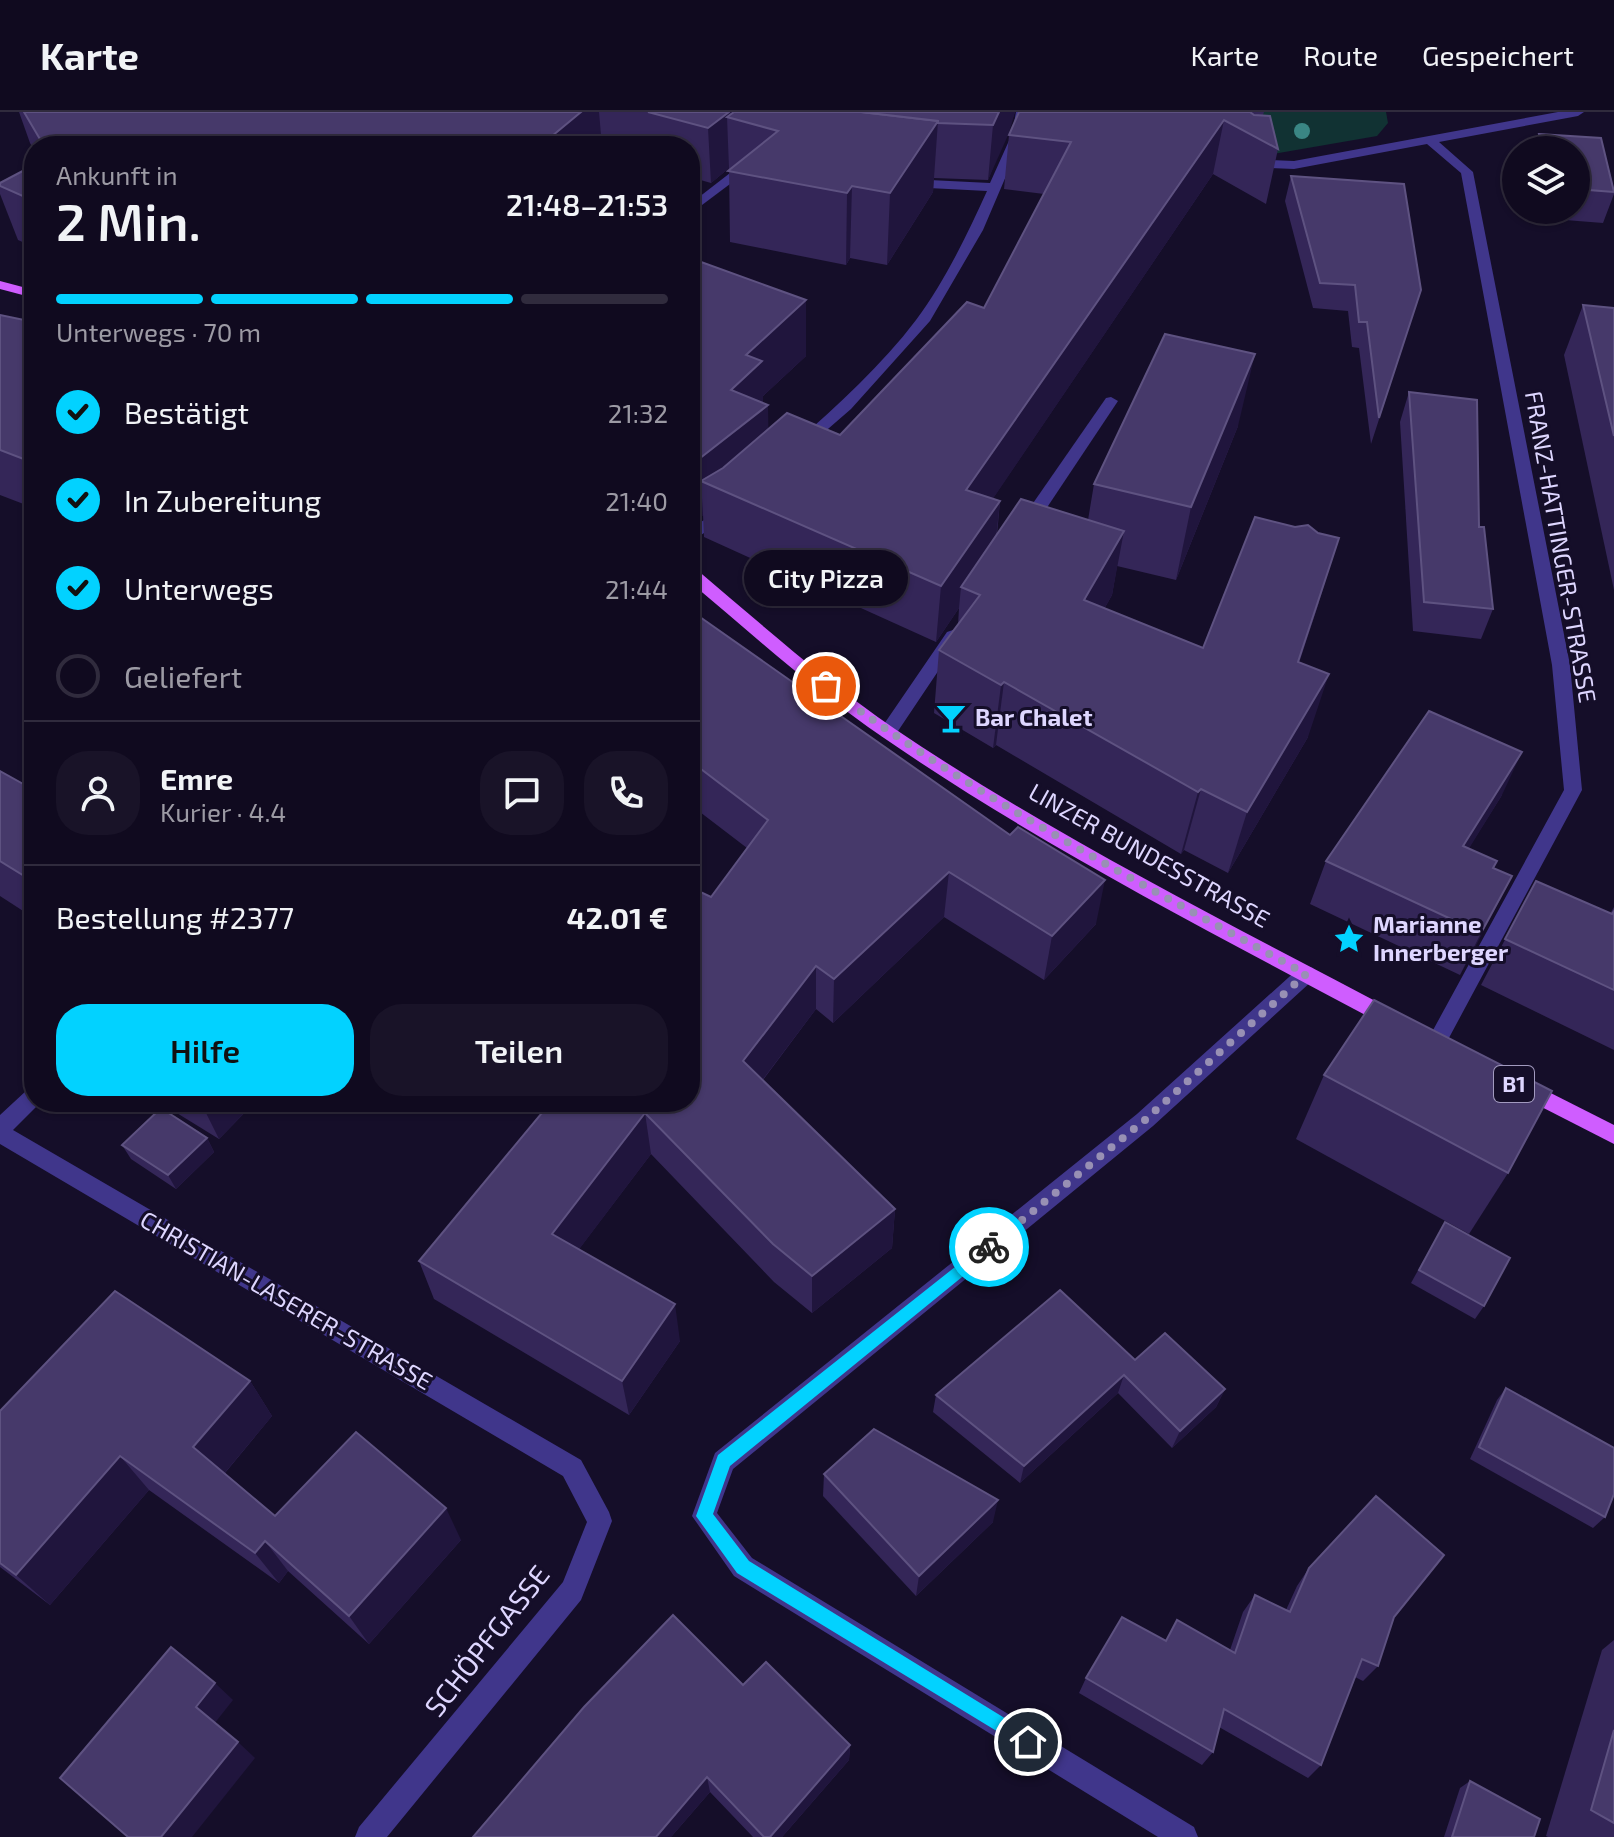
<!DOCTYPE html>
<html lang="de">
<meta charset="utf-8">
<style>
:root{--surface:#100a1f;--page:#191328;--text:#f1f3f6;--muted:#9c9aa4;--line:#302b3d;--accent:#02d2ff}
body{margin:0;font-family:"Exo 2",sans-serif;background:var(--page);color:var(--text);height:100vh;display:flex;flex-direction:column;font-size:30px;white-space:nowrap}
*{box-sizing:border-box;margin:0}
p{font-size:26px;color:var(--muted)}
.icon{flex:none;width:44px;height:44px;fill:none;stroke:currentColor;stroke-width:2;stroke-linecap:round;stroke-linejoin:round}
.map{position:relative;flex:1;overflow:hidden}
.drawer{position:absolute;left:24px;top:24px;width:676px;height:976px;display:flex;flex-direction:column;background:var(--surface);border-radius:32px;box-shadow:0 2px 6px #0004,0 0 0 2px var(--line)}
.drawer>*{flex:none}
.buttons{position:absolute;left:1502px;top:24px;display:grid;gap:16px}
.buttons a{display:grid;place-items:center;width:88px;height:88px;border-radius:50%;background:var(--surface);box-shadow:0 2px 6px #0004,0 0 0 2px var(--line);font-size:40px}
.pin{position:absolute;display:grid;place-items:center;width:68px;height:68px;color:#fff;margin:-34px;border:4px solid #fff;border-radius:50%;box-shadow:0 2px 8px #0007}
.courier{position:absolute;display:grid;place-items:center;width:80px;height:80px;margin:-40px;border:6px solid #02d2ff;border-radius:50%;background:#fff;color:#222;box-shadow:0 2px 10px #0007}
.bubble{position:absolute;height:56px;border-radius:28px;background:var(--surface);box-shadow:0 2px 6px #0004,0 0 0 2px var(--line);font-size:26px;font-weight:600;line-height:56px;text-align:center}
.overview em{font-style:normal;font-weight:600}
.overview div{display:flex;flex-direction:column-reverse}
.overview{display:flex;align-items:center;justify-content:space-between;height:136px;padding:0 32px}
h1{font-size:52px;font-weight:600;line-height:60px}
.bar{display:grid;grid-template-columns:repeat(4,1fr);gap:12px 8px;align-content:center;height:96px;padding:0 32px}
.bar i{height:10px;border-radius:6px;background:var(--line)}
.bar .selected{background:var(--accent)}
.bar p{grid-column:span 4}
.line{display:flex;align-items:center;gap:20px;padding:0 32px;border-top:2px solid var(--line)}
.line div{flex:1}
.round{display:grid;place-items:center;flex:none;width:84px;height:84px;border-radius:32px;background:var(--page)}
ol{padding:0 32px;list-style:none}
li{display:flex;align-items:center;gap:24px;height:88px}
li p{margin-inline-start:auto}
li .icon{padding:8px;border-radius:50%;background:var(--accent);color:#111;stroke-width:4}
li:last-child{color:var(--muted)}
li i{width:44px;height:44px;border:4px solid var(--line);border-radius:50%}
.action{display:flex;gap:16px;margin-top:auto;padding:16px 32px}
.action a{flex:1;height:92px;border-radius:32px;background:var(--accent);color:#111;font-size:32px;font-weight:600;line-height:92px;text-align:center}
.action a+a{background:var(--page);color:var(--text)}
header{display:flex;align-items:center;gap:48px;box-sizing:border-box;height:112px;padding:0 40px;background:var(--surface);border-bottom:2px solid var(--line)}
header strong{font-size:38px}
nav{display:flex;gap:44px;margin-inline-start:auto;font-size:28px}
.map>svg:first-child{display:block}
.green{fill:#113233}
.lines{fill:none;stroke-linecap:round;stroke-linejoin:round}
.minor{fill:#40368b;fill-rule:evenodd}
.major{fill:#cf5dff;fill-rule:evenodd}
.tree{fill:#3a8684}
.wall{fill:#342658}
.shaded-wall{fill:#20153d}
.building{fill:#46396a;stroke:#5e5281;stroke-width:2}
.route{fill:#02d2ff}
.done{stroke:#9890b4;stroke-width:8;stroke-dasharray:0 14.4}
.labels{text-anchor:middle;stroke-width:6;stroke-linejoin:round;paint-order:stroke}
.shield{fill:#150e29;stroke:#a29abf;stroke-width:2}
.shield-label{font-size:22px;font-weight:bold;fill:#ded6ff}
.street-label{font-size:24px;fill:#ded6ff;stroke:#150e29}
.poi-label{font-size:24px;font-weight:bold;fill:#ded6ff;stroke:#150e29;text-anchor:start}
.near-street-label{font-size:28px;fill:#ded6ff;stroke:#150e29}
</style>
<header>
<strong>Karte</strong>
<nav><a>Karte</a><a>Route</a><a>Gespeichert</a></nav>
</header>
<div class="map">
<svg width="1614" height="1725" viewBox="0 0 1614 1725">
<rect width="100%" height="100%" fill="#150e29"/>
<!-- green -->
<polygon class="green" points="1262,0 1386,0 1388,11 1377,24 1273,42"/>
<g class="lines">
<!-- minor -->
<g class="minor">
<path d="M1016,0H1028L1024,22L983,118L930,209L851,297L806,336H796V330C838,293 882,253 916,208C944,171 968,121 987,79L909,75L902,71L909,67L990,71L1012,22Z"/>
<polygon points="1558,0 1584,0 1578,4 1439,30 1473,60 1570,553 1582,678 1443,937 1436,939 1429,937 1426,931 1564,678 1552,553 1461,61 1427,32 1294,57 1247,55 1241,51 1247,47 1294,49"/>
<polygon points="743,51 754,54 690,102 690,92"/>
<polygon points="1111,285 1118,289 1032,418 1020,418 1020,410 1106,286"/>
<polygon points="726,394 732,395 732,403 690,430 690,417"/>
<polygon points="953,518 959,520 962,524 959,528 894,625 882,625 879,620 882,615 947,520"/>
<polygon points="1306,854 1313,856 1316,862 1313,868 1153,1014 733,1357 717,1401 752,1446 1194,1715 1198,1725 1158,1725 734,1464 692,1404 715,1341 1137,1002 1299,856"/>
<polygon points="34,975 34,990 41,990 13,1018 581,1348 609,1400 612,1409 581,1488 387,1725 355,1725 359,1715 563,1470 587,1410 563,1364 0,1032 0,1003 27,978"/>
</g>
<!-- major -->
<g class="major">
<polygon points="0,169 34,178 34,186 0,177"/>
<path d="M690,456L696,457C761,512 825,569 895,617C1055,725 1228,811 1398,901L1401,907L1398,913L1391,915L1384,913C1215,822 1042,735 884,626C815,579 753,523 690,470Z"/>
<polygon points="1525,968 1614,1013 1614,1032 1518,983 1514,977 1518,971"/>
</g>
</g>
<!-- trees -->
<circle class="tree" cx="1302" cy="19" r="8"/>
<!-- wall -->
<g class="wall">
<polygon points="19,0 1015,0 988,68 934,66 933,80 887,153 850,146 846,153 730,130 729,56 711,71 690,65 690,34 34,34 34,38 30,31"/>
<polygon points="1019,0 1264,0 1263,3 1278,37 1266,92 1213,62 993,386 1000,389 997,423 1088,408 1094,372 1238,314 1176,468 1117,454 1112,483 1104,497 1203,536 1319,490 1299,550 1308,625 1228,761 1184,738 1181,742 996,633 993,636 934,601 939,538 958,513 959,496 936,530 704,425 703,403 690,414 690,146 806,244 763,284 763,291 768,293 768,317 840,323 984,196 1044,82 1004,77 1009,23"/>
<polygon points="1539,22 1601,26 1614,77 1614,82 1603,111 1540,106 1538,98 1576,98 1576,38 1533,38"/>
<polygon points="34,53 34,135 18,128 0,82 0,71"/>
<polygon points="1291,64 1421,178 1371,332 1359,236 1352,235 1348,199 1313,196 1285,89"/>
<polygon points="1583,193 1614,196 1614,478 1564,243"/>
<polygon points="0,203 34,210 34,396 0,383"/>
<polygon points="1409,280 1479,415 1493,497 1481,527 1413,519 1400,310"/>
<polygon points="690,498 1096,812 1044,868 944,805 833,911 816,897 763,968 895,1097 892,1136 812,1201 774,1170 651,1042 579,1137 680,1229 629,1303 434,1187 419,1149 549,992 544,990 690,990 711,785 747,736 696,697 690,701"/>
<polygon points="0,659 34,678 34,806 0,784"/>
<polygon points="1502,683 1468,737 1493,756 1512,764 1460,863 1310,792 1326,749"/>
<polygon points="1536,769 1610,802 1614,795 1614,938 1481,873"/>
<polygon points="1324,963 1508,1061 1469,1122 1296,1027"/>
<polygon points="159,990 255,990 219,1027"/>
<polygon points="207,1026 214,1040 176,1077 131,1047 122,1033"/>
<polygon points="1445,1110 1484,1194 1475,1207 1411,1171"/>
<polygon points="1135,1248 1225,1277 1216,1295 1172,1336 1118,1281 1020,1371 933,1300 936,1283"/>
<polygon points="250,1269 272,1304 225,1361 275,1404 461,1428 369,1532 288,1459 279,1471 149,1378 50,1493 0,1455 0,1299"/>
<polygon points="1506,1276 1605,1405 1593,1416 1470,1347 1497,1288"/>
<polygon points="824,1362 993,1410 916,1484 823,1384"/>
<polygon points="1309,1456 1394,1505 1378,1554 1363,1569 1355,1565 1321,1653 1308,1666 1219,1615 1213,1640 1202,1653 1079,1581 1086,1566 1230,1538 1243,1500 1255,1483 1286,1498 1297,1474"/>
<polygon points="1614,1528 1614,1725 1548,1725 1546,1724 1602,1538"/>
<polygon points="743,1573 850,1633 849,1648 782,1725 753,1725 710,1680 671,1725"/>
<polygon points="1470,1669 1534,1725 1444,1725 1460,1676"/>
</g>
<!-- shaded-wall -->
<g class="shaded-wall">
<polygon points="581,0 599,0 602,34 540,34"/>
<polygon points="729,0 767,0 727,5 729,56 711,71 708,16"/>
<polygon points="999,0 1015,0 1009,21 988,68 993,13"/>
<polygon points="1224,8 1213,62 961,434 966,378"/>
<polygon points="938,9 933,80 887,153 890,81"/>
<polygon points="852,74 850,146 846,153 847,81"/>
<polygon points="806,188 806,244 763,284 763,297 768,293 769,350 701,369 703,403 690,414 690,354 731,278 746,243"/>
<polygon points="1255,242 1238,314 1176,468 1191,395"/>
<polygon points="1000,389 994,445 961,475 959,496 936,530 941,474"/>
<polygon points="1124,419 1112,483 1073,552 1084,488"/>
<polygon points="1339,426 1319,490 1279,613 1298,550"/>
<polygon points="1329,562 1308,625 1228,761 1247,700"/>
<polygon points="1004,570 996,633 993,636 1001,573"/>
<polygon points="1522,640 1502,683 1444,777 1463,734"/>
<polygon points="693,651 696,697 690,701 690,653"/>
<polygon points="1201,677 1184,738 1181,742 1198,680"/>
<polygon points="949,760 944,805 833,911 834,867"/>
<polygon points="1512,764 1490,807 1460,863 1481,821"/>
<polygon points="1105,768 1096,812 1044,868 1052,824"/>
<polygon points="816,854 816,897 745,991 743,949"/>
<polygon points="214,990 255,990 219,1027 205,999"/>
<polygon points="645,1001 651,1042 562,1160 552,1122"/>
<polygon points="207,1026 214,1040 176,1077 168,1063"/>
<polygon points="895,1097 892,1136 812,1201 812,1164"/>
<polygon points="675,1192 680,1229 629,1303 622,1269"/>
<polygon points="1124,1263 1118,1281 1020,1371 1024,1354"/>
<polygon points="250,1269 272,1304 218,1369 193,1335"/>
<polygon points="1225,1277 1216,1295 1172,1336 1180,1319"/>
<polygon points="120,1344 149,1378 50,1493 16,1463"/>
<polygon points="998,1388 993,1410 916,1484 919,1464"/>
<polygon points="446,1396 461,1428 369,1532 349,1504"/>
<polygon points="265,1429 288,1459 279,1471 255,1441"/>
<polygon points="215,1571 233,1588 214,1612 196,1595"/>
<polygon points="238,1630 255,1646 192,1725 161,1725"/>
<polygon points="850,1633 849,1648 782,1725 770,1725"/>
<polygon points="707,1665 710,1680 671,1725 656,1725"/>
</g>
<!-- building -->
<g class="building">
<polygon points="24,0 581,0 540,34 516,34 493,30 492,34 44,34"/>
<polygon points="648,0 729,0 708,16"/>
<polygon points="734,0 861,0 938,9 890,81 852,74 847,81 728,59 778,19 727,5"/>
<polygon points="861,0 999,0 993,13 938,11 938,9"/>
<polygon points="1019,0 1250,0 1254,3 1270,4 1278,37 1224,8 966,378 1000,389 941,474 701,369 723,356 787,301 840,323 967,190 984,196 1071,30 1009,23"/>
<polygon points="1539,22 1601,26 1614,80 1576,77 1576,38 1543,38"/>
<polygon points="34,53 34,89 0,74 0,71"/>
<polygon points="1291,64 1404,72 1421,178 1379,306 1367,210 1359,210 1355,173 1320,171"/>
<polygon points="690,146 806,188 746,243 762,249 731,278 768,293 690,354"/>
<polygon points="1583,193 1614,196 1614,324"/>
<polygon points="0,203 34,210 34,351 0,338"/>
<polygon points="1165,222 1255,242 1191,395 1094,372"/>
<polygon points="1409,280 1477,288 1479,415 1484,415 1493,497 1424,490"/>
<polygon points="1021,387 1124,419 1084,488 1203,536 1255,405 1295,415 1308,413 1318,421 1339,426 1298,550 1329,562 1247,700 1201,677 1198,680 1004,570 1001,573 939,538 980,483 961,475"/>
<polygon points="690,498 1010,723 1018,715 1105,768 1052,824 949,760 834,867 816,854 743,949 895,1097 812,1164 773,1132 645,1001 552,1122 675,1192 622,1269 419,1149 551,990 690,990 690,775 711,785 768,708 693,651 690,653"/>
<polygon points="1429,599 1522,640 1463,734 1497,749 1493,756 1512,764 1481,821 1326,749"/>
<polygon points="0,659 34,678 34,770 0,749"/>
<polygon points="1536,769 1612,802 1614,799 1614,878 1505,827"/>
<polygon points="1374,888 1552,979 1508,1061 1324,963"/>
<polygon points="189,990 214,990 205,999"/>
<polygon points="161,996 207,1026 168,1063 122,1033"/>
<polygon points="1445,1110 1510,1146 1484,1194 1419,1158"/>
<polygon points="1060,1178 1135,1248 1165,1221 1225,1277 1180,1319 1124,1263 1024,1354 936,1283"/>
<polygon points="115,1179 250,1269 193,1335 275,1404 356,1320 446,1396 349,1504 265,1429 255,1441 120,1344 16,1463 0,1451 0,1299"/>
<polygon points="1506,1276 1614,1336 1614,1382 1605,1405 1479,1335"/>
<polygon points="874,1317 998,1388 919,1464 824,1362"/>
<polygon points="1376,1384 1444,1443 1394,1505 1378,1554 1362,1547 1321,1653 1224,1597 1213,1640 1086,1566 1122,1505 1166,1529 1177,1508 1235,1541 1255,1483 1290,1500 1309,1456"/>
<polygon points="673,1503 743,1573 766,1550 850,1633 770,1725 764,1725 707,1665 656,1725 473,1725 584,1595"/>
<polygon points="171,1535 215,1571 196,1595 238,1630 161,1725 128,1725 60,1666"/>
<polygon points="1614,1618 1614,1711 1591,1698"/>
<polygon points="1470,1669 1540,1707 1534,1725 1452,1725"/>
</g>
<!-- route -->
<polygon class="route" points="989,1128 994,1130 994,1139 730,1354 713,1402 749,1449 1034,1624 1037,1630 1034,1636 1028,1638 737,1461 696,1404 718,1343"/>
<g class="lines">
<!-- done -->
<path class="done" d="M826,574C976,686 1142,772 1306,862L1145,1008L989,1135"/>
</g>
<!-- icons -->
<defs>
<g id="bar-bare" transform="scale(2.4)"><path d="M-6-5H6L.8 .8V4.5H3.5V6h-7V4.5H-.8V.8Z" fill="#02d2ff" stroke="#150e29" stroke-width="2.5" paint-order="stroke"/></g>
<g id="sight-bare" transform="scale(2.4)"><path d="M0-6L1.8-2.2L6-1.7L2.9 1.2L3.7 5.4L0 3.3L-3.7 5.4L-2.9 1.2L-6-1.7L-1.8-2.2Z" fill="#02d2ff" stroke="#150e29" stroke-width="2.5" paint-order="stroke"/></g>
</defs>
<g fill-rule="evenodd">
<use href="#bar-bare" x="951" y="606"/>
<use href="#sight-bare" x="1349" y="827"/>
</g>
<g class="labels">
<!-- shield labels -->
<rect class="shield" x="1494" y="954" width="40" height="36" rx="6"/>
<g class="shield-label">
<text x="1514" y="980">B1</text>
</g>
<!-- street labels -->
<g class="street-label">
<text transform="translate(1560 435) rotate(80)" y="8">FRANZ-HATTINGER-STRASSE</text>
<text transform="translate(1149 744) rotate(29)" y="8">LINZER BUNDESSTRASSE</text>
<text transform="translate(286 1189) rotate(30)" y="8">CHRISTIAN-LASERER-STRASSE</text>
</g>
<!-- poi labels -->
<g class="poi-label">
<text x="975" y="614">Bar Chalet</text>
<text x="1373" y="821">Marianne<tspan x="1373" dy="28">Innerberger</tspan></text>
</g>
<!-- near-street labels -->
<g class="near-street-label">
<text transform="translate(487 1529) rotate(-52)" y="10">SCHÖPFGASSE</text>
</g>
</g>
</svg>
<div class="buttons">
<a><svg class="icon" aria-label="layers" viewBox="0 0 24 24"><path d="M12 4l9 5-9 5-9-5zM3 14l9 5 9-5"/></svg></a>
</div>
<div class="pin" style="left:826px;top:574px;background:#ea580c"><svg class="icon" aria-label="bag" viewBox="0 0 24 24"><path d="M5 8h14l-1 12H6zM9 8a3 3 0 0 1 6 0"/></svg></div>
<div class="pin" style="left:1028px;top:1630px;background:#1f2937"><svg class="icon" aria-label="home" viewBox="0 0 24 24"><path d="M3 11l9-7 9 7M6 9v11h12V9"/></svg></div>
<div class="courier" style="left:989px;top:1135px"><svg class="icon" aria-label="bike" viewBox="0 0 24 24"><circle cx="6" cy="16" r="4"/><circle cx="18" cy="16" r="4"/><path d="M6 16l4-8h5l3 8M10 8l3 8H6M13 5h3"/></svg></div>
<div class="bubble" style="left:744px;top:438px;width:164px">City Pizza</div>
<section class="drawer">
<div class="overview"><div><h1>2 Min.</h1><p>Ankunft in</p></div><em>21:48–21:53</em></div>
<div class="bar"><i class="selected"></i><i class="selected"></i><i class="selected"></i><i></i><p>Unterwegs · 70 m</p></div>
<ol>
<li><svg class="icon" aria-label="check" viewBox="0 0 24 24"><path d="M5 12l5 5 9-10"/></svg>Bestätigt<p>21:32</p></li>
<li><svg class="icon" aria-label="check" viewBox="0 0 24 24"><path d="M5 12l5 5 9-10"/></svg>In Zubereitung<p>21:40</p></li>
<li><svg class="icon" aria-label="check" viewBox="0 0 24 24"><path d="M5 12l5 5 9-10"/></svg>Unterwegs<p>21:44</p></li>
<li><i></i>Geliefert</li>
</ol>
<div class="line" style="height:144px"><a class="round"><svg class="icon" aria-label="person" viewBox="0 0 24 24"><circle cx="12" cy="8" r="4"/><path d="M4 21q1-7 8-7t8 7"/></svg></a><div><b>Emre</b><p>Kurier · 4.4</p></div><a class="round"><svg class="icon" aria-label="chat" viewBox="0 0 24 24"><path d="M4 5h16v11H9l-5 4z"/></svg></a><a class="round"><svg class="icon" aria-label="phone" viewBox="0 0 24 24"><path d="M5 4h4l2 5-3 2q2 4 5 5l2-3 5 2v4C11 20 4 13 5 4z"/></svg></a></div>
<div class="line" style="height:104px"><div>Bestellung #2377</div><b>42.01 €</b></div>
<div class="action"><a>Hilfe</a><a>Teilen</a></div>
</section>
</div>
